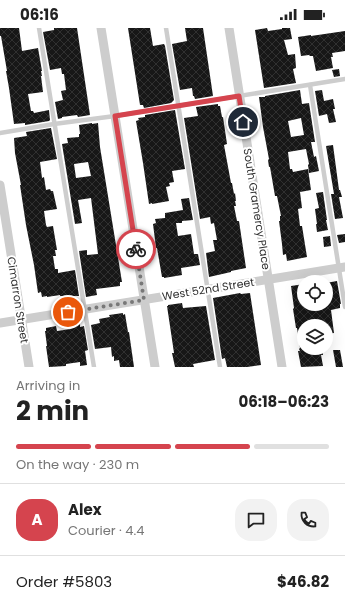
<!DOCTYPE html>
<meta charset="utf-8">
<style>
:root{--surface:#fff;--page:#f2f2f2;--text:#222;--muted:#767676;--line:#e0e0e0;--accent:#d5444e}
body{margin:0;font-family:Poppins,sans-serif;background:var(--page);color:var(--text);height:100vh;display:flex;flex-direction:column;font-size:15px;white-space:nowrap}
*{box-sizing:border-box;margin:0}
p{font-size:13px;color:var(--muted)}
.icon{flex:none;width:22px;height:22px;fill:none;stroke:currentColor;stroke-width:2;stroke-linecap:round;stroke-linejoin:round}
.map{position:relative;height:339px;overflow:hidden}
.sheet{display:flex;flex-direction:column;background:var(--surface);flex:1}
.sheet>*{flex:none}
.tools{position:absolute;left:297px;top:247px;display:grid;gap:8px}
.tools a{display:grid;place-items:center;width:36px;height:36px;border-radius:50%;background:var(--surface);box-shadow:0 4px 16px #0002;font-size:20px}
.pin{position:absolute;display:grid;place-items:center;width:34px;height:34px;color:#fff;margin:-17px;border:2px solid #fff;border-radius:50%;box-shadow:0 1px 4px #0007}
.courier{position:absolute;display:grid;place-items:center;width:40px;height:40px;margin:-20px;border:3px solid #d5444e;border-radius:50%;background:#fff;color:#222;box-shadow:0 1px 5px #0007}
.head em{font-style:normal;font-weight:700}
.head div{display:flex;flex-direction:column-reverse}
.head{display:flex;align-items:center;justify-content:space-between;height:68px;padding:0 16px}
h1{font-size:26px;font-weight:700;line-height:30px}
.bar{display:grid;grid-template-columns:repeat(4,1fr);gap:6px 4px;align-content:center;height:48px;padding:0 16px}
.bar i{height:5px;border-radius:3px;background:var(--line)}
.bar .current{background:var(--accent)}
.bar p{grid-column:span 4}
.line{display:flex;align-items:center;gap:10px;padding:0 16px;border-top:1px solid var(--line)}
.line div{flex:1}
.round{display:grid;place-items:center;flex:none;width:42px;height:42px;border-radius:16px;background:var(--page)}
.status{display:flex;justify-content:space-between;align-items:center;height:28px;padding:0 20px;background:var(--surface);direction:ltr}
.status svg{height:11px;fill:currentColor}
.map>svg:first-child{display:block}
.building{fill:url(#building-cross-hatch);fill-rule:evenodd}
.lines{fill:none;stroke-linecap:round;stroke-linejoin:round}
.lane{stroke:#cdcdcd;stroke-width:4.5}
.street{stroke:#cdcdcd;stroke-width:9}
.done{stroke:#787878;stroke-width:4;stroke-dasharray:0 7.2}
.route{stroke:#d5444e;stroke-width:5}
.labels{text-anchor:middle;stroke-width:4;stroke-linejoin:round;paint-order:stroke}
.street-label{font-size:11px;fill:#303030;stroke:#fff}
</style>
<div class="status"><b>06:16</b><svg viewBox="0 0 49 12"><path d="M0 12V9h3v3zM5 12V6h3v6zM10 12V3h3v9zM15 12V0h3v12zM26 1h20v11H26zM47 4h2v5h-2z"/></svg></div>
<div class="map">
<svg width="345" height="339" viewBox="0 0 345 339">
<defs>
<pattern id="building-cross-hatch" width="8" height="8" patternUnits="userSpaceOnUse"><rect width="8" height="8" fill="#171717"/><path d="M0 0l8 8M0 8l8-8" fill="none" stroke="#303030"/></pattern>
</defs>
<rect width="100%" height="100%" fill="#fff"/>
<!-- building -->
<g class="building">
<polygon points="0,0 19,0 22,23 38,20 42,43 41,43 42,48 41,48 43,64 28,66 31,83 33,83 34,85 49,82 50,92 49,93 25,97 25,95 14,96 9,60 6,43 7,43 1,8 0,8"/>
<polygon points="54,0 77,0 90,87 78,89 77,87 62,89 62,90 58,91 55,74 63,72 61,63 66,62 64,46 62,46 61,40 50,42 43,4 54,2"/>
<polygon points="128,0 150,0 153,18 164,16 165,18 174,72 171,75 144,80 143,77 140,77"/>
<polygon points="185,0 203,0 213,68 195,71 194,68 193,68 192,60 180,62 172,16 187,13"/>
<polygon points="267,0 268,3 282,1 282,0 290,0 292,11 284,12 288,27 295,26 296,40 293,41 296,55 264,60 255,2"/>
<polygon points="345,3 345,23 332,25 333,29 331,29 333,40 316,43 313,28 310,28 309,27 301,28 298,9 311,7 311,8"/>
<polygon points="339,41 340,48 334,49 332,42"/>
<path d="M300,62L302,76L309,75L315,114H311L314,129L316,128L319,143L309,145L308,137L309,136L306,121L288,124L290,141H292L293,144L308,141L311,162L300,164L302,180L298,181L300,198H302L307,229L287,233L286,226L283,227L282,216L279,193H280V188H281L277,168H275L270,139H269L268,132L269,131L263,99L259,69H265V68ZM301,90L304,107L291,109L288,93Z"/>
<polygon points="322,62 324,73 333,71 335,81 333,81 336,94 329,95 327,86 319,88 315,63"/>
<polygon points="218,76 218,78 220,78 222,89 223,89 227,116 224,117 231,155 232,155 234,166 235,165 236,173 235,173 236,178 234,178 237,193 239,193 246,240 231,243 231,244 209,249 206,225 215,223 213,212 217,212 214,195 211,196 210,189 200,191 184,90 198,88 196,79"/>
<polygon points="175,82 185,141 172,143 174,154 169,155 170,158 166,159 169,173 152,176 152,175 149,176 143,135 136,93 139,92 138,90 145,89 145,87"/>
<path d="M92,95V96L98,95L100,119L122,254H120V258L96,261L97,267L86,269L79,223L87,222V227L98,226L91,170L78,172L82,195L75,196L62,116L68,115L67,110L79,109V106H80L79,97ZM88,134L91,148L76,150L74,136Z"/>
<polygon points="51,100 57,131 40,134 42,150 44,149 46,162 50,161 51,163 53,163 57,181 44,183 46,197 47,199 53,198 57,222 55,222 56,228 53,228 55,241 58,241 58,245 75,242 79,268 60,268 60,267 47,269 47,268 42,269 41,264 38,265 34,237 26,197 20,157 21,157 15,125 14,110 27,108 26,104"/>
<polygon points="333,117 339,162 340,162 342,169 339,169 343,190 335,191 331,166 334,166 326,118"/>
<polygon points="323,164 327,192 326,192 328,202 317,204 316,196 317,196 315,181 319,180 316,165"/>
<polygon points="189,170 193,192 182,193 182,195 176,195 178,208 191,206 194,226 198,226 200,237 181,240 182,247 164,250 164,249 162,249 157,220 156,220 153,196 156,195 155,191 165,190 165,185 183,182 181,171"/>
<polygon points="345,206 345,214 339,215 337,207"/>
<polygon points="330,208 331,218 324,219 323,209"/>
<polygon points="337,253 341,276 340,276 340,280 331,282 334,305 326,306 326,295 310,298 304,298 304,320 322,320 323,327 321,327 323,338 301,339 298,323 300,323 299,321 300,320 297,300 296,300 293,281 294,280 291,258 304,256 304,276 326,276 326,255"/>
<polygon points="240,265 241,266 250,265 261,337 247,339 227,339 225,330 222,331 213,270"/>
<polygon points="182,275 183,280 206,278 215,332 193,336 194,339 175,339 172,325 174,325 170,298 167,278 168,278 168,277"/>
<polygon points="123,285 123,287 125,286 128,304 129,304 134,339 120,339 119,332 114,333 114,328 112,329 111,319 95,321 91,297 100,295 99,291 110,289 109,287"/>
<polygon points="80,294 80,299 84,298 88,322 85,323 87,337 80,338 80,334 66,336 66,338 49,339 46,318 47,318 45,303 46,303 46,300 56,298 57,303 71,301 70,296"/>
<polygon points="333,322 340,322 343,339 336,339"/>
</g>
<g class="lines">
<!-- lane -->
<g class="lane">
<polyline points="39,0 94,339"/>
<polyline points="166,0 220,339"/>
<polyline points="310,57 345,279"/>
<polyline points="0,105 54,96 115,88 345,51"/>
</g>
<!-- street -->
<g class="street">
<polyline points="101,0 155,339"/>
<polyline points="229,0 282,339"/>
<polyline points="0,157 29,339"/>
<polyline points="0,295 345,239"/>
</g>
</g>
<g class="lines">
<!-- done -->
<polyline class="done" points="68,284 144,272 136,221"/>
<!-- route -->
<polyline class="route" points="136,221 115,88 239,68 243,94"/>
</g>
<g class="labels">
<!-- street labels -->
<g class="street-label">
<text transform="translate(257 181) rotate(81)" y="4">South Gramercy Place</text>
<text transform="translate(208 261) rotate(-9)" y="4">West 52nd Street</text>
<text transform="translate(18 272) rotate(81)" y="4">Cimarron Street</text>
</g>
</g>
</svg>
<div class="tools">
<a><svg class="icon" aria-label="locate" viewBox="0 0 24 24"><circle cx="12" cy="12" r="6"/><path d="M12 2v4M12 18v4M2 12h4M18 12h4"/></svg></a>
<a><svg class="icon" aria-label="layers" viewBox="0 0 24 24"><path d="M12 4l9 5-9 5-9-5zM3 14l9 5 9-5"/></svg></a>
</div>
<div class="pin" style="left:68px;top:284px;background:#ea580c"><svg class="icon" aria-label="bag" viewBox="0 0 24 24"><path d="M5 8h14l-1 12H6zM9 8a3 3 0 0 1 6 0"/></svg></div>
<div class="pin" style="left:243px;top:94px;background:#1f2937"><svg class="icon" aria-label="home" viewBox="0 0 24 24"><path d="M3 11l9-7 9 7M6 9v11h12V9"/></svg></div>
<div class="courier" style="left:136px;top:221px"><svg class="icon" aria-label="bike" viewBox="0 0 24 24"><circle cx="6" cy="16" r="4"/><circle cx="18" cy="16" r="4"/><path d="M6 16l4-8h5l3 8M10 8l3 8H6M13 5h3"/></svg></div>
</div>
<section class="sheet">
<div class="head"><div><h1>2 min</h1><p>Arriving in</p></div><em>06:18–06:23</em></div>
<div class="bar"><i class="current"></i><i class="current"></i><i class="current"></i><i></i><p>On the way · 230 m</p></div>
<div class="line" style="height:72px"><b class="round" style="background:var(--accent);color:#fff">A</b><div><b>Alex</b><p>Courier · 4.4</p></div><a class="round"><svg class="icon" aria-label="chat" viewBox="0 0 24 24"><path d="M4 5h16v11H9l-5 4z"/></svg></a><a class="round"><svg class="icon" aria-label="phone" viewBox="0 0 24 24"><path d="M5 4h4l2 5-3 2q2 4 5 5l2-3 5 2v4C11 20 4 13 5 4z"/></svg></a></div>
<div class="line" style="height:52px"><div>Order #5803</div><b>$46.82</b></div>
</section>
